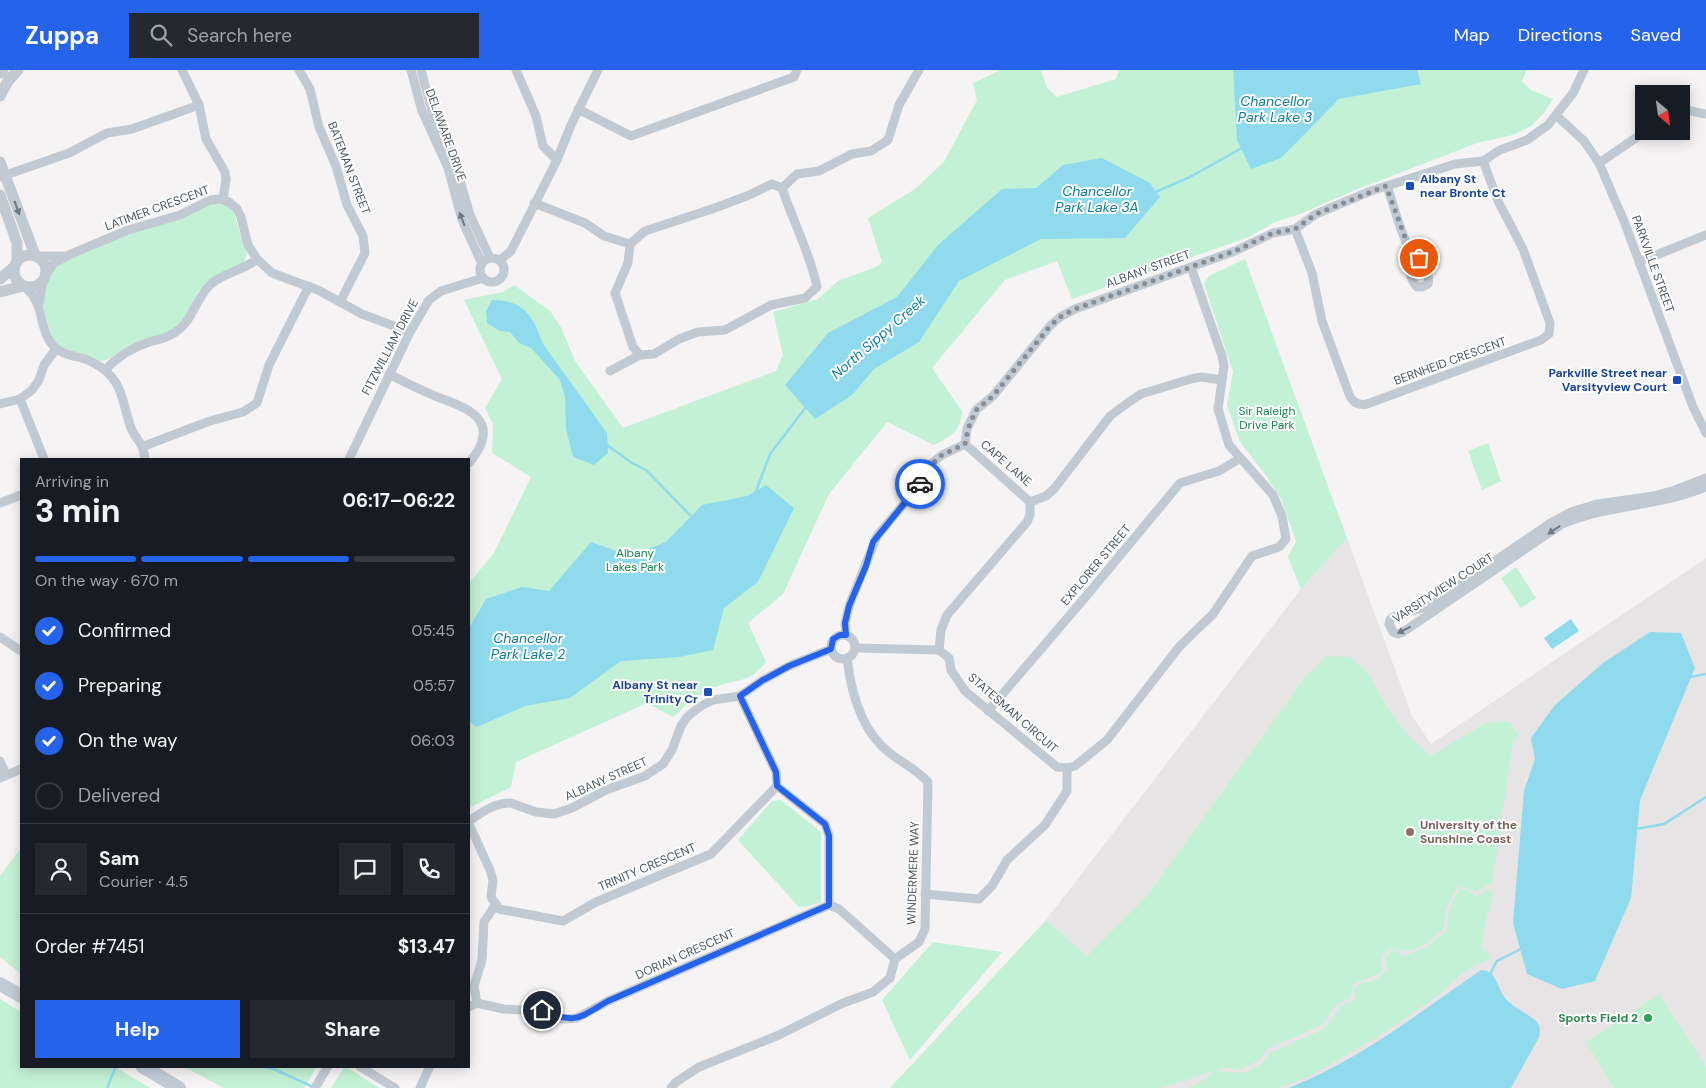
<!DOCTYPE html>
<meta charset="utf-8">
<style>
:root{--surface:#171b24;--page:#242831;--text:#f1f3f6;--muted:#9ea1a6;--line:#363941;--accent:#2563eb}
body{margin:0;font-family:"DM Sans",sans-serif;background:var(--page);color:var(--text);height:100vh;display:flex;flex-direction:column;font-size:19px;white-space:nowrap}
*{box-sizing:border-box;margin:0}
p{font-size:16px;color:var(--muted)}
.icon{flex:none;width:28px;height:28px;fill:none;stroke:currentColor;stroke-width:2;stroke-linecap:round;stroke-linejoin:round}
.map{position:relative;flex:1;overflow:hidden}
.sheet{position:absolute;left:20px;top:388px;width:450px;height:610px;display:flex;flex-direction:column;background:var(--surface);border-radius:0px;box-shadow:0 2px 12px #0003}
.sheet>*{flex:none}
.needle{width:32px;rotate:151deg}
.controls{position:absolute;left:1635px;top:15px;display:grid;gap:10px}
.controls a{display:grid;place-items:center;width:55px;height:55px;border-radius:0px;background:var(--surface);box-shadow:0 2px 12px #0003;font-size:25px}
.pin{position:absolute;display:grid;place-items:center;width:42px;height:42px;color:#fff;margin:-21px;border:2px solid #fff;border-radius:50%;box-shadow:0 1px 5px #0007}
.courier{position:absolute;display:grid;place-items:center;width:50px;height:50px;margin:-25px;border:4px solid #2563eb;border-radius:50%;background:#fff;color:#222;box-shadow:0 1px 6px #0007}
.summary em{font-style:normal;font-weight:700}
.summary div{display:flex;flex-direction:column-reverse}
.summary{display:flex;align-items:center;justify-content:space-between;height:85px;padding:0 15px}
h1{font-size:32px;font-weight:700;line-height:38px}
.bar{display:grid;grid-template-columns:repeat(4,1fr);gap:8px 5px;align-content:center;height:60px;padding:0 15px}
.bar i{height:6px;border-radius:4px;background:var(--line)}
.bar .on{background:var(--accent)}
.bar p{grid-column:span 4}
.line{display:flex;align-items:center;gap:12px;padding:0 15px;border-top:1px solid var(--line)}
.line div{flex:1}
.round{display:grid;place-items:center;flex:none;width:52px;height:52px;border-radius:0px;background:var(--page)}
ol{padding:0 15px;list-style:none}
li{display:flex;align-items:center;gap:15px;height:55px}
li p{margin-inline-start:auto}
li .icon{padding:5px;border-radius:50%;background:var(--accent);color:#fff;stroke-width:4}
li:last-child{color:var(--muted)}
li i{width:28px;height:28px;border:2px solid var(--line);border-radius:50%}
.button{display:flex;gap:10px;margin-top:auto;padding:10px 15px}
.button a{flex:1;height:58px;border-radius:0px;background:var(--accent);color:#fff;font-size:20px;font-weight:700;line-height:58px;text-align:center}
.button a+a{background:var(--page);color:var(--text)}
header{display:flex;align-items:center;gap:30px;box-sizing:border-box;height:70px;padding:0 25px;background:var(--accent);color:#fff}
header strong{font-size:24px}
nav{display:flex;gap:28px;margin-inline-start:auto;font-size:18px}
.search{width:350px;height:45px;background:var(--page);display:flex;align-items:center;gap:12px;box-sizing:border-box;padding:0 18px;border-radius:0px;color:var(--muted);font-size:19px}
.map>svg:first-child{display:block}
.education{fill:#e6e4e5}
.green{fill:#c3f1d5}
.water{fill:#90daee}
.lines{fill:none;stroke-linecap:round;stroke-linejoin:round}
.stream{stroke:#90daee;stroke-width:2.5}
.minor{stroke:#c1cad2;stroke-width:9}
.tertiary{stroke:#c1cad2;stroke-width:11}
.secondary{stroke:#c1cbd6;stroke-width:14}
.oneway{fill:#6e7983}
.done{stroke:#868d94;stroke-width:5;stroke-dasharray:0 9}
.route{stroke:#2563eb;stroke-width:6}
.transit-dot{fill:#1a4fb4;stroke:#fff;stroke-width:2}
.education-dot{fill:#8d6e63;stroke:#fff;stroke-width:2}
.leisure-dot{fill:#2e9e5b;stroke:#fff;stroke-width:2}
.labels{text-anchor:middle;stroke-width:4;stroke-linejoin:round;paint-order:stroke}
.street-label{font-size:12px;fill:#4a5661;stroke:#fff}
.transit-label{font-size:12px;font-weight:bold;fill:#164399;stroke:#fff;text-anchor:end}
.park-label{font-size:12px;fill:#17864f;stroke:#fff}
.education-label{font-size:12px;font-weight:bold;fill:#785e54;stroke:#fff;text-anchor:start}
.leisure-label{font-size:12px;font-weight:bold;fill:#27864d;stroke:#fff;text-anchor:end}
.water-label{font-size:14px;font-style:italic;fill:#0c7c9b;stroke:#fff}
</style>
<header>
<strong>Zuppa</strong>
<div class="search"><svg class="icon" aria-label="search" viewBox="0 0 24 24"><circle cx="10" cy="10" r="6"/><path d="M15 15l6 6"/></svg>Search here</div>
<nav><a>Map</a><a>Directions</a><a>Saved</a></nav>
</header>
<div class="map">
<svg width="1706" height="1018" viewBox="0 0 1706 1018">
<rect width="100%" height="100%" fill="#f5f3f3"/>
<!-- education -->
<polygon class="education" points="1347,468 1412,646 1431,674 1706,488 1706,1018 1157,1018 1046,850 1301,519"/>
<!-- green -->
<g class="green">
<path d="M1000,0H1041L1047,18L1057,27L1116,9L1119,0H1527L1522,11L1531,20L1553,29L1543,44L1531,56L1513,65L1477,73L1353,121L1300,144L1275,152L1249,167L1072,229L1057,191L1005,210L932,298L962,341C960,362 952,366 934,375L887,352L829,424L783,524L748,553L766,592C749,613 741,608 718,616C701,621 686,635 673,647L647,633L516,692L511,717L469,738V513L494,483L531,407L492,383L493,354L485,338L502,309L464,230L503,222L514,215L550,241L561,257L575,291L623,358L776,301L783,285L773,242L818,229L838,211L878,196L882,192L868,148L915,119L944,92L977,30L973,13Z"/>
<path d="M217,133L226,135L233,141L247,184L243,194C227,202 208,207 198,222C191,233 188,246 179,255C165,268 143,270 126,278C116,282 111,291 100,291L60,277L53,269L42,235L44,217L51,201L60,193L93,180L120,167L210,134Z"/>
<polygon points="1245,189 1347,468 1301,519 1288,487 1296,471 1281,429 1265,404 1240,372 1227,335 1233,302 1204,214 1209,206"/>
<polygon points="1488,373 1501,411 1482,420 1468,381"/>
<polygon points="1516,497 1536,528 1521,538 1501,508"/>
<path d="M1327,586L1351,587L1370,605L1386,636L1404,661L1430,686L1485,653L1509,651L1518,664L1512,678L1492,813L1476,822L1458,816L1446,839L1444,859C1425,874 1416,886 1391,878L1381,885L1382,901C1372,908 1362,909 1352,915L1350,928L1336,935L1322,955L1267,979L1259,990L1242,999L1222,998L1216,1001L1245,1003L1261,994L1270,983L1326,958L1341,935L1355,930L1354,918L1363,912L1374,911L1387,900L1385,887L1392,880L1403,886L1425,878L1447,861L1449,840L1459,819L1470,821L1476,827L1489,819L1493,826C1488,841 1483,862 1482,878L1492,888L1477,894L1458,907L1439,925L1382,964L1309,1007L1277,1018H1188L1204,1010L1214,1001L1161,1018H890L1046,850L1087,886L1148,825L1306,606Z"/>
<polygon points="781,730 821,762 821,832 809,836 799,837 738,770 772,731"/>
<polygon points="21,778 21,904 0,887 0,806"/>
<polygon points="933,872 1002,882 910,990 882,930"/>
<polygon points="1659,924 1706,997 1706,1018 1614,1018 1586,972"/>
<polygon points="0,929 21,942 21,996 114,996 150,1018 0,1018"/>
<polygon points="182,996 317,996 304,1018 224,1018"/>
<polygon points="345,996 379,1018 331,1018"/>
</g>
<!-- water -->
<g class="water">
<polygon points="1233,0 1417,0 1421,14 1339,29 1281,88 1251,99 1237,70"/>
<polygon points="1102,88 1150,113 1160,127 1125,168 1041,169 959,211 919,272 874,299 852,325 815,349 785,315 828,263 897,227 938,175 1002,119 1036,118 1063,95"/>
<path d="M492,230C524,230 533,246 543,274L607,363L608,383L594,395L573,387L566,359L565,327L560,310L531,278L519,273L510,262L500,261L487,253L486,241Z"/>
<polygon points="766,415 794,438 758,512 724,538 713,580 679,587 621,591 570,628 525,636 477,657 469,652 469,558 486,529 522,517 549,521 591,472 631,486 666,472 702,435 747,426"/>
<polygon points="1571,549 1579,561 1552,579 1544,568"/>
<polygon points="1650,562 1681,563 1695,598 1640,730 1631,828 1595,911 1562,919 1527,904 1513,853 1524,721 1535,689 1531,668 1555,635 1603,593"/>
<path d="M1481,900C1496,900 1497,917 1505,928C1513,938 1528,943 1537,952C1541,957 1540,961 1539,967L1511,1018H1289C1359,990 1419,943 1481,900Z"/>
</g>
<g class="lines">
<!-- stream -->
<g class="stream">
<polyline points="1153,123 1190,107 1242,78"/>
<polyline points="607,375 632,393 646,400 693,448"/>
<polyline points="755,424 770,384 806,337"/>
<polyline points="1690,607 1706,604"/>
<polyline points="1636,759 1664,754 1706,727"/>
<polyline points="1490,904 1497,891 1521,879"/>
<polyline points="263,996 276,1000 313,1017"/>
<polyline points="107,1018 116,996"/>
</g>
<!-- minor -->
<g class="minor">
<polyline points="182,0 199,35 206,69 225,102 226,109 223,130"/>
<polyline points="299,0 310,19 319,57 336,96 347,135 363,166 365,183 340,232"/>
<polyline points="411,0 422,41 448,98 462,150 482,194"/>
<polyline points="421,0 435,52 454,90 470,145 490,188"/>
<polyline points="516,0 536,46 543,76 557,90"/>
<polyline points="578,39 631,66 794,7 797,0"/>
<polyline points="1681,41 1686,40 1706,44"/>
<polyline points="1557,46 1584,71 1599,93 1624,151 1693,337 1706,363"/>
<polyline points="1599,93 1646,61"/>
<polyline points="0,107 69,83 107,63 132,59 199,35"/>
<path d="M1387,116C1394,136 1399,158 1408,176C1415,188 1432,196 1428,214L1422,217H1417C1407,206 1409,192 1409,178"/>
<polyline points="782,118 797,104 819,101 852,84 871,81 888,70 899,35 919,0"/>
<polyline points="534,133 585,153 604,166 630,174"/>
<path d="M1295,159L1312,203L1322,251L1349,324C1352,332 1358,336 1367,334L1541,270L1549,264L1550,253L1523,179L1498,131L1483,91"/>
<path d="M630,174L628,193L615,223L633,277L640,285L654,284L679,269L698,262L725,260L771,235L805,228L817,217C810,183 793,151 782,118"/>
<polyline points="630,174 645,161 712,139 747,126 772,114 782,118"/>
<polyline points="37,186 64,186"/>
<circle cx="492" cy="200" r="12"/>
<polyline points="500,190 511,181 557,90 571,55 598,0"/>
<polyline points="1639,192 1706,165"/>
<polyline points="1191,197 1222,286 1224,296 1218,339 1229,375 1273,425 1282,446 1286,469 1279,477 1252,486 1213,544 1179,577 1107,670 1075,696 1067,698 1057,697 965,621 951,600 949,588 939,580 941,560 947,545 1027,452 1030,445 1030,432 1046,426 1054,419 1110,346 1129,332 1141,324 1191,309 1201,307 1222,310"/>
<polyline points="45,206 54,193 69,185 128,160 180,145 210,130 220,129 229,132 237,139 241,147 248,175 257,189 272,203 318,220 362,244 410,262"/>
<path d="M24,216C46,235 37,253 51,273C61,287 79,285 92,292C124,308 121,330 131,358C137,372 143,371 145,389"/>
<polyline points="39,234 43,210"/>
<path d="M105,300C118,286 131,278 149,272C158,270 167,268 174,263C193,252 195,229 210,215C224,202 243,201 257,189"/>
<polyline points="610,301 640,285"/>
<path d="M389,304C404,312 419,319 435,326C455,334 493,343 481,374C479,381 473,387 469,393"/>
<polyline points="20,329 44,389"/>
<polyline points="0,334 20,329 32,320 39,310 44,295 56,279"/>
<polyline points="965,374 1030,432"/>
<polyline points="144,376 210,351 243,342 257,333 269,295 309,216"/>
<polyline points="349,389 410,262 429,230 441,221 483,208"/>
<path d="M1706,408L1675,420L1654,426L1597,434L1571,442L1549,454L1429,536L1393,547L1390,550L1389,554L1393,562L1398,564L1403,562L1562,454C1609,434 1658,437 1706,417"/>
<polyline points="0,433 21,425"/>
<circle cx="843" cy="577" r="12"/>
<polyline points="846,565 845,553 849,536 877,466 918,417 932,393 942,385 965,374 967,359 976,340 993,326 1050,256 1060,247 1075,239 1235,181 1273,163 1295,159 1316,144 1371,121 1455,94 1483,91 1500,80 1527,70 1548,55 1573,23 1584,0"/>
<polyline points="0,567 21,581"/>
<polyline points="855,578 939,580"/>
<polyline points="988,641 1088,524 1180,413 1219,401 1239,389"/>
<polyline points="0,691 6,704"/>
<polyline points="0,708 21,699"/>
<polyline points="777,716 825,754 829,765 829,835"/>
<path d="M469,751C483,742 493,733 511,733L536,742L554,744L572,738L606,720L645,706L663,694L672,680L681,656L687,647L701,636L713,630L740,626L763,610L789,596L831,579"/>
<polyline points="469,754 490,800 493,810 491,827 499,839 563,851 596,832 711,784 777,716 776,702 740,626"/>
<polyline points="925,824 979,829 992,816 1007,790 1045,755 1067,721 1067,698"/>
<polyline points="477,933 474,916 482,890 484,852 496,834"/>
<polyline points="469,937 477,933 503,939 542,941 563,949 577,948 608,931 829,835 839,839 895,889"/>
<polyline points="359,996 395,1018"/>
<polyline points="315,1018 328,996"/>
<polyline points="420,1018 430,996"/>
<path d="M671,1018L676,1012L699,997L779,965L843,933L873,922L890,908L895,889L919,872L925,859L928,712C917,700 904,694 891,684C861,662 851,623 847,588"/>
</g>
<!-- tertiary -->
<g class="tertiary">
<polyline points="0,3 3,0"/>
<polyline points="0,26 8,11 18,0"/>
<polyline points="0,92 35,185"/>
<polyline points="0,125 17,173 17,191"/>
<circle cx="30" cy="201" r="16"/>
<polyline points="0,209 14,197"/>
<polyline points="0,222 23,216"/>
</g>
<!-- secondary -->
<g class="secondary">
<polyline points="0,914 21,926"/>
<polyline points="142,996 179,1018"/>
</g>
</g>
<!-- one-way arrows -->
<defs><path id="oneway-solid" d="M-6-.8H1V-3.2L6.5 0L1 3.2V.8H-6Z" transform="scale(1.25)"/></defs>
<g class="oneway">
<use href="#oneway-solid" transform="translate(17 138) rotate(70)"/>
<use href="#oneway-solid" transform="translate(462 149) rotate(-111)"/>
<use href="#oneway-solid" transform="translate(1554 460) rotate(147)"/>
<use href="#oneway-solid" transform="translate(1404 560) rotate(153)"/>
</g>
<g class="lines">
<!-- done -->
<polyline class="done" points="920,414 932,394 942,385 965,374 968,359 976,340 993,326 1050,256 1060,247 1075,239 1235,181 1273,163 1295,159 1316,144 1386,116 1409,178 1419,188"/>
<!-- route -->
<path class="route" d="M542,940C577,955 578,948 608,931L829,835V766L825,754L777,716L776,702L740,626L763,610L789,596L831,579L833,569L840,565H846L845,553L849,536L866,496L873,472L920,414"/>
</g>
<!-- markers -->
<g class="transit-dot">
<rect x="1405" y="111" width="10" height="10" rx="2.5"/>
<rect x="1672" y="305" width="10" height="10" rx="2.5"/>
<rect x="703" y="617" width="10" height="10" rx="2.5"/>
</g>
<circle class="education-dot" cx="1410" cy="762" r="5"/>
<circle class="leisure-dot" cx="1648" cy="948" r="5"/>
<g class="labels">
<!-- street labels -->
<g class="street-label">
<text transform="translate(446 65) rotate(70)" y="4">DELAWARE DRIVE</text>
<text transform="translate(349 98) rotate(69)" y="4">BATEMAN STREET</text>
<text transform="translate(157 138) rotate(-20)" y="4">LATIMER CRESCENT</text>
<text transform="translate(1653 194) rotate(70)" y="4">PARKVILLE STREET</text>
<text transform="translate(1148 199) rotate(-20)" y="4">ALBANY STREET</text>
<text transform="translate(390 277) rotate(-62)" y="4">FITZWILLIAM DRIVE</text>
<text transform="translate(1450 291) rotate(-20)" y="4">BERNHEID CRESCENT</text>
<text transform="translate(1006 393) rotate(41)" y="4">CAPE LANE</text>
<text transform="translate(1096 495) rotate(-50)" y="4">EXPLORER STREET</text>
<text transform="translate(1443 518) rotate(-33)" y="4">VARSITYVIEW COURT</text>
<text transform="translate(1013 643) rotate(41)" y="4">STATESMAN CIRCUIT</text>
<text transform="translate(606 709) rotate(-24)" y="4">ALBANY STREET</text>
<text transform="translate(647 797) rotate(-23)" y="4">TRINITY CRESCENT</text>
<text transform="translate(913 803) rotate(-88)" y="4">WINDERMERE WAY</text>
<text transform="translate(685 884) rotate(-24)" y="4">DORIAN CRESCENT</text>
</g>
<!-- transit labels -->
<g class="transit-label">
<text x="1420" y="113" text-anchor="start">Albany St<tspan x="1420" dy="14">near Bronte Ct</tspan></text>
<text x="1667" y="307">Parkville Street near<tspan x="1667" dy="14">Varsityview Court</tspan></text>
<text x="698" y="619">Albany St near<tspan x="698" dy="14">Trinity Cr</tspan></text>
</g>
<!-- park labels -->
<g class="park-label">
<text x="1267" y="345">Sir Raleigh<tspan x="1267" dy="14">Drive Park</tspan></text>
<text x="635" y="487">Albany<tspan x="635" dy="14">Lakes Park</tspan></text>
</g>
<!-- education labels -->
<g class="education-label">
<text x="1420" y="759">University of the<tspan x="1420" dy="14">Sunshine Coast</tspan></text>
</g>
<!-- leisure labels -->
<g class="leisure-label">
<text x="1638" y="952">Sports Field 2</text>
</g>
<!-- water labels -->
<g class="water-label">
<text x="1275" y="36">Chancellor<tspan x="1275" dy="16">Park Lake 3</tspan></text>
<text x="1097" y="126">Chancellor<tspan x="1097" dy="16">Park Lake 3A</tspan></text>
<text transform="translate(878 267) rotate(-41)" y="5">North Sippy Creek</text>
<text x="528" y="573">Chancellor<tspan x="528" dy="16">Park Lake 2</tspan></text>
</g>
</g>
</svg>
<div class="controls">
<a><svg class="needle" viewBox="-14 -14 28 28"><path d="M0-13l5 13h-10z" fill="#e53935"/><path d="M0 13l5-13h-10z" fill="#9ea1a6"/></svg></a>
</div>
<div class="pin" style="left:1419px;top:188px;background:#ea580c"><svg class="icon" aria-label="bag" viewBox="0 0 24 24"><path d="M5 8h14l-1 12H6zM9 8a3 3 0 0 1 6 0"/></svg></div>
<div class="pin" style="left:542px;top:940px;background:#1f2937"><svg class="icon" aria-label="home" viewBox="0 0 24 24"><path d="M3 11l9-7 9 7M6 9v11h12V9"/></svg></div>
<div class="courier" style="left:920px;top:414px"><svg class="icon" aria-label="car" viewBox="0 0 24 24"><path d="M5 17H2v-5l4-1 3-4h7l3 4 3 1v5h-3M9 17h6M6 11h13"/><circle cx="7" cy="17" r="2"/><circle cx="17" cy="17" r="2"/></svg></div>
<section class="sheet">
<div class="summary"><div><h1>3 min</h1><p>Arriving in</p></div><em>06:17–06:22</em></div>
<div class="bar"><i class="on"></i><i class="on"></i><i class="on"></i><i></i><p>On the way · 670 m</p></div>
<ol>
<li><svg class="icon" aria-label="check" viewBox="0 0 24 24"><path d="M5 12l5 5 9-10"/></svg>Confirmed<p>05:45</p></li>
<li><svg class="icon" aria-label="check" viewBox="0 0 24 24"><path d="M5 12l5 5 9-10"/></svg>Preparing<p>05:57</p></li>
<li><svg class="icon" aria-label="check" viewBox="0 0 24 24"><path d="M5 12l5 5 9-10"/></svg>On the way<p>06:03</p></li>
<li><i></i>Delivered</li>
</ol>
<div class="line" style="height:90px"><a class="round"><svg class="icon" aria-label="person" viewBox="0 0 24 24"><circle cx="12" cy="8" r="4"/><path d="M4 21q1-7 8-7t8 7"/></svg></a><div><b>Sam</b><p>Courier · 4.5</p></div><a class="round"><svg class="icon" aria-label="chat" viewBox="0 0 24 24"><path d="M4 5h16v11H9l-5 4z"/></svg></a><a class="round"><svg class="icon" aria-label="phone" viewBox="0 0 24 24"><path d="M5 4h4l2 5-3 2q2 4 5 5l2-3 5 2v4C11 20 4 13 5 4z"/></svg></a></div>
<div class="line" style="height:65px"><div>Order #7451</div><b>$13.47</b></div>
<div class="button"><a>Help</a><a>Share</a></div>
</section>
</div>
